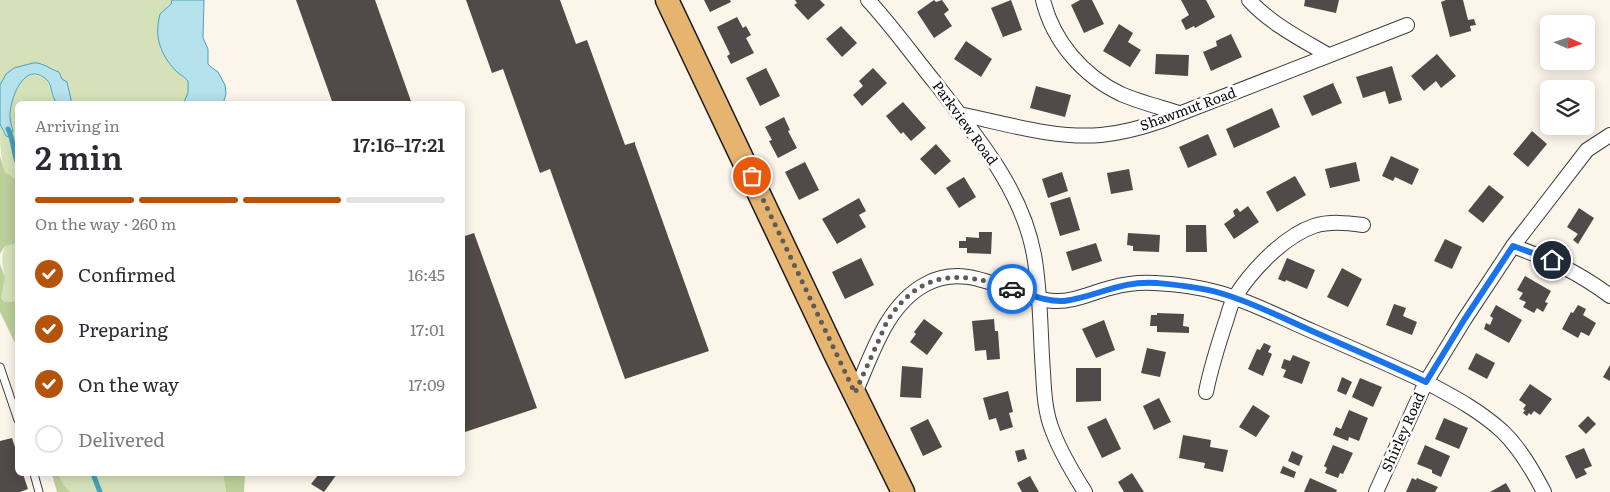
<!DOCTYPE html>
<meta charset="utf-8">
<style>
:root{--surface:#fff;--page:#f7f7f7;--text:#2b2b33;--muted:#7c7c81;--line:#e1e1e2;--accent:#b45309}
body{margin:0;font-family:Literata,serif;background:var(--page);color:var(--text);height:100vh;display:flex;flex-direction:column;font-size:19px;white-space:nowrap}
*{box-sizing:border-box;margin:0}
p{font-size:16px;color:var(--muted)}
.icon{flex:none;width:28px;height:28px;fill:none;stroke:currentColor;stroke-width:2;stroke-linecap:round;stroke-linejoin:round}
.map{position:relative;flex:1;overflow:hidden}
.sheet{position:absolute;left:15px;top:101px;width:450px;height:375px;display:flex;flex-direction:column;background:var(--surface);border-radius:8px;box-shadow:0 2px 12px #0003}
.sheet>*{flex:none}
.needle{width:32px;rotate:93deg}
.fabs{position:absolute;left:1540px;top:15px;display:grid;gap:10px}
.fabs a{display:grid;place-items:center;width:55px;height:55px;border-radius:8px;background:var(--surface);box-shadow:0 2px 12px #0003;font-size:25px}
.pin{position:absolute;display:grid;place-items:center;width:42px;height:42px;color:#fff;margin:-21px;border:2px solid #fff;border-radius:50%;box-shadow:0 1px 5px #0007}
.courier{position:absolute;display:grid;place-items:center;width:50px;height:50px;margin:-25px;border:4px solid #1a73e8;border-radius:50%;background:#fff;color:#222;box-shadow:0 1px 6px #0007}
.summary em{font-style:normal;font-weight:600}
.summary div{display:flex;flex-direction:column-reverse}
.summary{display:flex;align-items:center;justify-content:space-between;height:85px;padding:0 20px}
h1{font-size:32px;font-weight:600;line-height:38px}
.bar{display:grid;grid-template-columns:repeat(4,1fr);gap:8px 5px;align-content:center;height:60px;padding:0 20px}
.bar i{height:6px;border-radius:4px;background:var(--line)}
.bar .on{background:var(--accent)}
.bar p{grid-column:span 4}
ol{padding:0 20px;list-style:none}
li{display:flex;align-items:center;gap:15px;height:55px}
li p{margin-inline-start:auto}
li .icon{padding:5px;border-radius:50%;background:var(--accent);color:#fff;stroke-width:4}
li:last-child{color:var(--muted)}
li i{width:28px;height:28px;border:2px solid var(--line);border-radius:50%}
.map>svg:first-child{display:block}
.green{fill:#d5e2b9}
.forest{fill:#bcd09a}
.water{fill:#b5e2ed;stroke:#46a1bb}
.lines{fill:none;stroke-linecap:round;stroke-linejoin:round}
.stream{stroke:#46a1bb;stroke-width:5}
.building{fill:#514a48}
.service-casing{stroke:#3d3d3d;stroke-width:9}
.minor-casing{stroke:#3d3d3d;stroke-width:16}
.primary-casing{stroke:#1b1b1b;stroke-width:25}
.service{stroke:#fff;stroke-width:7}
.minor{stroke:#fff;stroke-width:14}
.primary{stroke:#e7b470;stroke-width:22}
.done{stroke:#5f5c58;stroke-width:5;stroke-dasharray:0 9}
.route{stroke:#1a73e8;stroke-width:6}
.labels{text-anchor:middle;stroke-width:5;stroke-linejoin:round;paint-order:stroke}
.street-label{font-size:14px;fill:#0a0a0a;stroke:#fff}
</style>
<div class="map">
<svg width="1610" height="492" viewBox="0 0 1610 492">
<rect width="100%" height="100%" fill="#fcf5ea"/>
<!-- green -->
<g class="green">
<path d="M0,0H172L171,3L160,14L158,21L160,49L170,64L188,81C188,89 188,97 183,104H72L68,84L42,63H33L26,66L4,79L0,85Z"/>
<path d="M32,75C56,77 46,91 58,104H18L17,185L16,179L5,172C0,156 0,141 0,124L4,134L13,127C7,116 13,90 21,81C24,78 28,76 32,75Z"/>
<path d="M17,243V301L5,302L1,298C2,291 5,283 4,277C3,263 0,260 5,246Z"/>
<polygon points="58,474 223,474 226,492 71,492 64,485"/>
</g>
<!-- forest -->
<g class="forest">
<polygon points="0,156 5,172 16,179 18,185 17,243 5,246 0,254"/>
<polygon points="0,264 5,278 1,298 5,302 17,301 17,347 0,312"/>
<polygon points="52,474 58,474 64,485 71,492 57,492"/>
<polygon points="223,474 245,474 244,492 226,492"/>
</g>
<!-- water -->
<g class="water">
<path d="M172,0H204L203,38L208,49V64L211,67L218,72L225,85L226,94L223,104H183L188,93V81C185,77 180,75 176,71C160,54 154,37 160,14L171,4Z"/>
<path d="M33,63C43,62 49,69 59,72L62,79L67,82L72,104H58C50,96 53,86 47,80C24,59 10,99 10,116C10,122 12,126 13,131L9,137L6,136L0,124V85L6,74L14,68Z"/>
</g>
<g class="lines">
<!-- stream -->
<g class="stream">
<path d="M8,129C14,140 13,153 18,164"/>
<polyline points="93,474 100,492"/>
</g>
</g>
<!-- building -->
<g class="building">
<polygon points="296,0 375,0 412,104 333,104"/>
<polygon points="466,0 560,0 576,44 587,40 625,145 635,142 635,144 709,351 625,379 550,169 540,173 503,69 492,73"/>
<polygon points="704,0 730,0 731,2 710,12"/>
<polygon points="795,0 820,0 825,5 808,20 794,5 797,3"/>
<polygon points="934,0 936,2 942,0 949,10 944,14 952,26 934,38 917,12"/>
<polygon points="1011,0 1022,30 1003,37 991,8"/>
<polygon points="1080,0 1092,0 1104,24 1084,33 1071,5"/>
<polygon points="1181,0 1206,0 1215,17 1195,28 1194,26 1186,30 1181,20 1189,15"/>
<polygon points="1305,0 1339,0 1336,13 1304,6"/>
<polygon points="1446,0 1463,0 1468,20 1474,19 1476,25 1470,26 1471,31 1450,37 1441,2"/>
<polygon points="737,17 743,28 746,26 751,35 746,38 754,53 731,64 727,56 730,54 717,27"/>
<polygon points="1119,24 1133,33 1128,42 1141,50 1130,67 1103,51"/>
<polygon points="841,26 857,43 842,57 826,39"/>
<polygon points="1231,34 1242,57 1211,71 1203,52 1217,46 1216,41"/>
<polygon points="966,41 992,59 981,77 954,59"/>
<polygon points="1156,54 1189,55 1188,76 1155,74"/>
<polygon points="1437,54 1456,76 1441,88 1436,81 1424,91 1411,76"/>
<polygon points="1392,66 1402,100 1389,104 1385,91 1363,98 1356,77"/>
<polygon points="766,68 780,96 760,106 746,78"/>
<polygon points="873,68 887,83 862,106 853,95 863,86 859,81"/>
<polygon points="1333,83 1342,103 1312,116 1303,96"/>
<polygon points="1036,86 1071,95 1065,117 1030,108"/>
<polygon points="903,102 926,128 911,141 903,132 901,134 886,116"/>
<polygon points="1272,108 1280,127 1234,148 1226,129"/>
<polygon points="784,117 790,130 788,131 797,148 778,158 769,141 772,140 765,127"/>
<polygon points="1532,131 1547,144 1528,167 1513,154"/>
<polygon points="1208,134 1217,155 1188,168 1179,147"/>
<polygon points="936,144 951,161 935,175 920,159"/>
<polygon points="1391,156 1419,169 1412,185 1395,177 1393,181 1382,176"/>
<polygon points="805,162 819,190 799,200 785,172"/>
<polygon points="1356,162 1360,181 1330,188 1325,169"/>
<polygon points="1129,169 1133,190 1111,194 1107,173"/>
<polygon points="1062,172 1068,191 1048,198 1042,179"/>
<polygon points="1295,176 1306,195 1277,212 1266,192"/>
<polygon points="964,177 976,197 959,208 946,188"/>
<polygon points="1489,185 1504,197 1483,223 1468,211"/>
<polygon points="1070,197 1080,230 1060,236 1050,203"/>
<polygon points="859,198 866,211 859,215 866,227 837,244 822,219"/>
<polygon points="1248,206 1259,222 1234,239 1224,224 1235,216 1233,211 1237,208 1240,212"/>
<polygon points="1579,208 1594,218 1578,244 1573,240 1578,234 1567,227"/>
<polygon points="1186,225 1206,225 1207,252 1186,252"/>
<polygon points="979,232 992,232 991,254 967,253 967,248 959,248 959,241 966,241 966,237 979,238"/>
<polygon points="474,233 537,408 462,433 462,237"/>
<polygon points="1128,233 1160,235 1159,252 1133,251 1133,246 1127,245"/>
<polygon points="1445,239 1462,247 1452,269 1434,261"/>
<polygon points="1096,243 1102,261 1072,271 1066,252"/>
<polygon points="861,258 874,285 845,299 832,272"/>
<polygon points="1287,258 1315,270 1307,289 1286,280 1285,282 1278,279"/>
<polygon points="1342,268 1362,279 1348,307 1327,297"/>
<polygon points="1525,276 1551,291 1545,302 1548,303 1543,312 1537,308 1534,313 1523,307 1526,302 1519,299 1523,293 1517,290"/>
<polygon points="1394,304 1406,308 1403,316 1417,322 1412,335 1386,325"/>
<polygon points="1496,305 1522,320 1509,343 1484,329 1486,323 1490,325 1493,318 1490,316"/>
<polygon points="1578,305 1586,309 1583,315 1596,323 1589,336 1581,332 1578,338 1562,329 1571,312 1573,313"/>
<polygon points="1157,313 1184,314 1183,326 1189,327 1189,333 1157,332 1157,326 1150,326 1151,315 1157,315"/>
<polygon points="924,319 943,333 927,355 910,342 916,334 914,332"/>
<polygon points="994,319 995,331 998,331 1000,359 987,360 986,350 975,351 972,321"/>
<polygon points="1104,320 1115,350 1096,358 1082,329"/>
<polygon points="1264,343 1271,346 1268,352 1272,354 1263,376 1248,369 1257,349 1260,350"/>
<polygon points="1147,348 1166,352 1160,377 1141,373"/>
<polygon points="1476,353 1495,363 1487,379 1468,369"/>
<polygon points="1293,355 1310,362 1302,384 1283,377 1286,370 1281,368 1284,359 1290,361"/>
<polygon points="1610,365 1610,381 1603,377"/>
<polygon points="902,366 923,368 921,398 900,397"/>
<polygon points="1076,368 1101,368 1101,401 1076,402"/>
<polygon points="1342,377 1352,382 1346,395 1337,391"/>
<polygon points="1360,378 1382,387 1373,407 1352,397"/>
<polygon points="1530,384 1552,399 1540,415 1534,411 1531,415 1529,413 1527,416 1523,413 1525,410 1523,409 1526,405 1519,400"/>
<polygon points="1008,391 1013,412 1009,413 1013,427 1000,431 996,418 989,420 983,398"/>
<polygon points="1159,398 1171,422 1154,430 1143,406"/>
<polygon points="1253,405 1270,416 1256,437 1239,427"/>
<polygon points="1349,410 1368,418 1359,441 1349,437 1348,441 1333,435 1336,427 1341,429"/>
<polygon points="1588,416 1596,424 1586,434 1578,426"/>
<polygon points="1106,418 1121,449 1102,458 1087,427"/>
<polygon points="1444,418 1468,428 1459,449 1435,439"/>
<polygon points="928,419 942,447 923,456 910,428"/>
<polygon points="1183,435 1211,440 1210,447 1228,450 1223,472 1204,468 1205,463 1179,458"/>
<polygon points="12,438 18,456 18,474 23,474 28,489 20,492 0,492 0,441"/>
<polygon points="1333,445 1353,453 1343,474 1340,473 1338,478 1325,473 1327,468 1324,466"/>
<polygon points="1425,445 1450,456 1441,477 1432,473 1432,470 1417,464"/>
<polygon points="1584,448 1592,466 1584,469 1587,474 1576,479 1565,456"/>
<polygon points="1024,449 1027,459 1018,462 1015,451"/>
<polygon points="1292,451 1303,456 1299,466 1288,461"/>
<polygon points="1283,466 1296,472 1294,478 1280,473"/>
<polygon points="1132,473 1144,492 1124,492 1118,482"/>
<polygon points="319,474 337,474 324,492 311,484"/>
<polygon points="1030,476 1039,492 1022,492 1017,483"/>
<polygon points="1310,478 1337,490 1336,492 1304,492"/>
<polygon points="1412,478 1416,480 1417,478 1438,487 1435,492 1406,492"/>
<polygon points="1506,483 1511,492 1490,492"/>
</g>
<g class="lines">
<!-- service casing -->
<g class="service-casing">
<g id="service">
<polyline points="0,367 18,420"/>
<polyline points="34,474 39,492"/>
</g>
</g>
<!-- minor casing -->
<g class="minor-casing">
<g id="minor">
<path d="M868,0C893,27 914,57 937,85C976,136 1022,189 1034,255C1041,293 1040,333 1043,372C1044,392 1045,413 1053,432C1061,453 1073,473 1085,492"/>
<path d="M1043,0C1053,41 1083,76 1121,94C1139,102 1160,107 1179,113"/>
<path d="M1249,0C1271,24 1301,39 1328,55"/>
<path d="M959,114C1004,123 1054,139 1101,135C1121,133 1141,128 1161,121L1407,25"/>
<path d="M1513,246C1551,260 1578,272 1610,296"/>
<path d="M1206,392C1211,367 1219,342 1227,318C1229,311 1231,303 1235,297C1251,271 1284,236 1314,226C1330,221 1347,223 1363,225"/>
<path d="M855,393C872,355 886,305 926,284C970,260 1011,298 1054,301C1073,302 1091,293 1110,288C1124,284 1140,282 1155,283C1177,284 1200,287 1220,293C1252,302 1282,318 1312,331C1349,347 1386,363 1422,380C1450,395 1478,409 1502,431C1520,448 1533,471 1544,492"/>
<polyline points="1376,492 1426,382 1464,320 1513,246 1587,150 1610,135"/>
</g>
</g>
<!-- primary casing -->
<g class="primary-casing">
<polyline id="primary" points="667,0 837,358 903,492"/>
</g>
<!-- service -->
<use href="#service" class="service"/>
<!-- minor -->
<use href="#minor" class="minor"/>
<!-- primary -->
<use href="#primary" class="primary"/>
</g>
<g class="lines">
<!-- done -->
<path class="done" d="M752,176L855,393C862,377 870,360 877,344C881,336 884,327 888,320C921,269 961,271 1012,289"/>
<!-- route -->
<path class="route" d="M1012,289C1029,294 1046,302 1064,301C1096,297 1121,280 1157,283C1178,285 1200,287 1220,293C1252,302 1282,318 1312,331C1350,348 1388,364 1426,382L1464,320L1513,246L1552,260"/>
</g>
<g class="labels">
<!-- street labels -->
<g class="street-label">
<text transform="translate(1188 109) rotate(-20)" y="5">Shawmut Road</text>
<text transform="translate(965 123) rotate(54)" y="5">Parkview Road</text>
<text transform="translate(1403 432) rotate(-66)" y="5">Shirley Road</text>
</g>
</g>
</svg>
<div class="fabs">
<a><svg class="needle" viewBox="-14 -14 28 28"><path d="M0-13l5 13h-10z" fill="#e53935"/><path d="M0 13l5-13h-10z" fill="#7c7c81"/></svg></a>
<a><svg class="icon" aria-label="layers" viewBox="0 0 24 24"><path d="M12 4l9 5-9 5-9-5zM3 14l9 5 9-5"/></svg></a>
</div>
<div class="pin" style="left:752px;top:176px;background:#ea580c"><svg class="icon" aria-label="bag" viewBox="0 0 24 24"><path d="M5 8h14l-1 12H6zM9 8a3 3 0 0 1 6 0"/></svg></div>
<div class="pin" style="left:1552px;top:260px;background:#1f2937"><svg class="icon" aria-label="home" viewBox="0 0 24 24"><path d="M3 11l9-7 9 7M6 9v11h12V9"/></svg></div>
<div class="courier" style="left:1012px;top:289px"><svg class="icon" aria-label="car" viewBox="0 0 24 24"><path d="M5 17H2v-5l4-1 3-4h7l3 4 3 1v5h-3M9 17h6M6 11h13"/><circle cx="7" cy="17" r="2"/><circle cx="17" cy="17" r="2"/></svg></div>
<section class="sheet">
<div class="summary"><div><h1>2 min</h1><p>Arriving in</p></div><em>17:16–17:21</em></div>
<div class="bar"><i class="on"></i><i class="on"></i><i class="on"></i><i></i><p>On the way · 260 m</p></div>
<ol>
<li><svg class="icon" aria-label="check" viewBox="0 0 24 24"><path d="M5 12l5 5 9-10"/></svg>Confirmed<p>16:45</p></li>
<li><svg class="icon" aria-label="check" viewBox="0 0 24 24"><path d="M5 12l5 5 9-10"/></svg>Preparing<p>17:01</p></li>
<li><svg class="icon" aria-label="check" viewBox="0 0 24 24"><path d="M5 12l5 5 9-10"/></svg>On the way<p>17:09</p></li>
<li><i></i>Delivered</li>
</ol>
</section>
</div>
